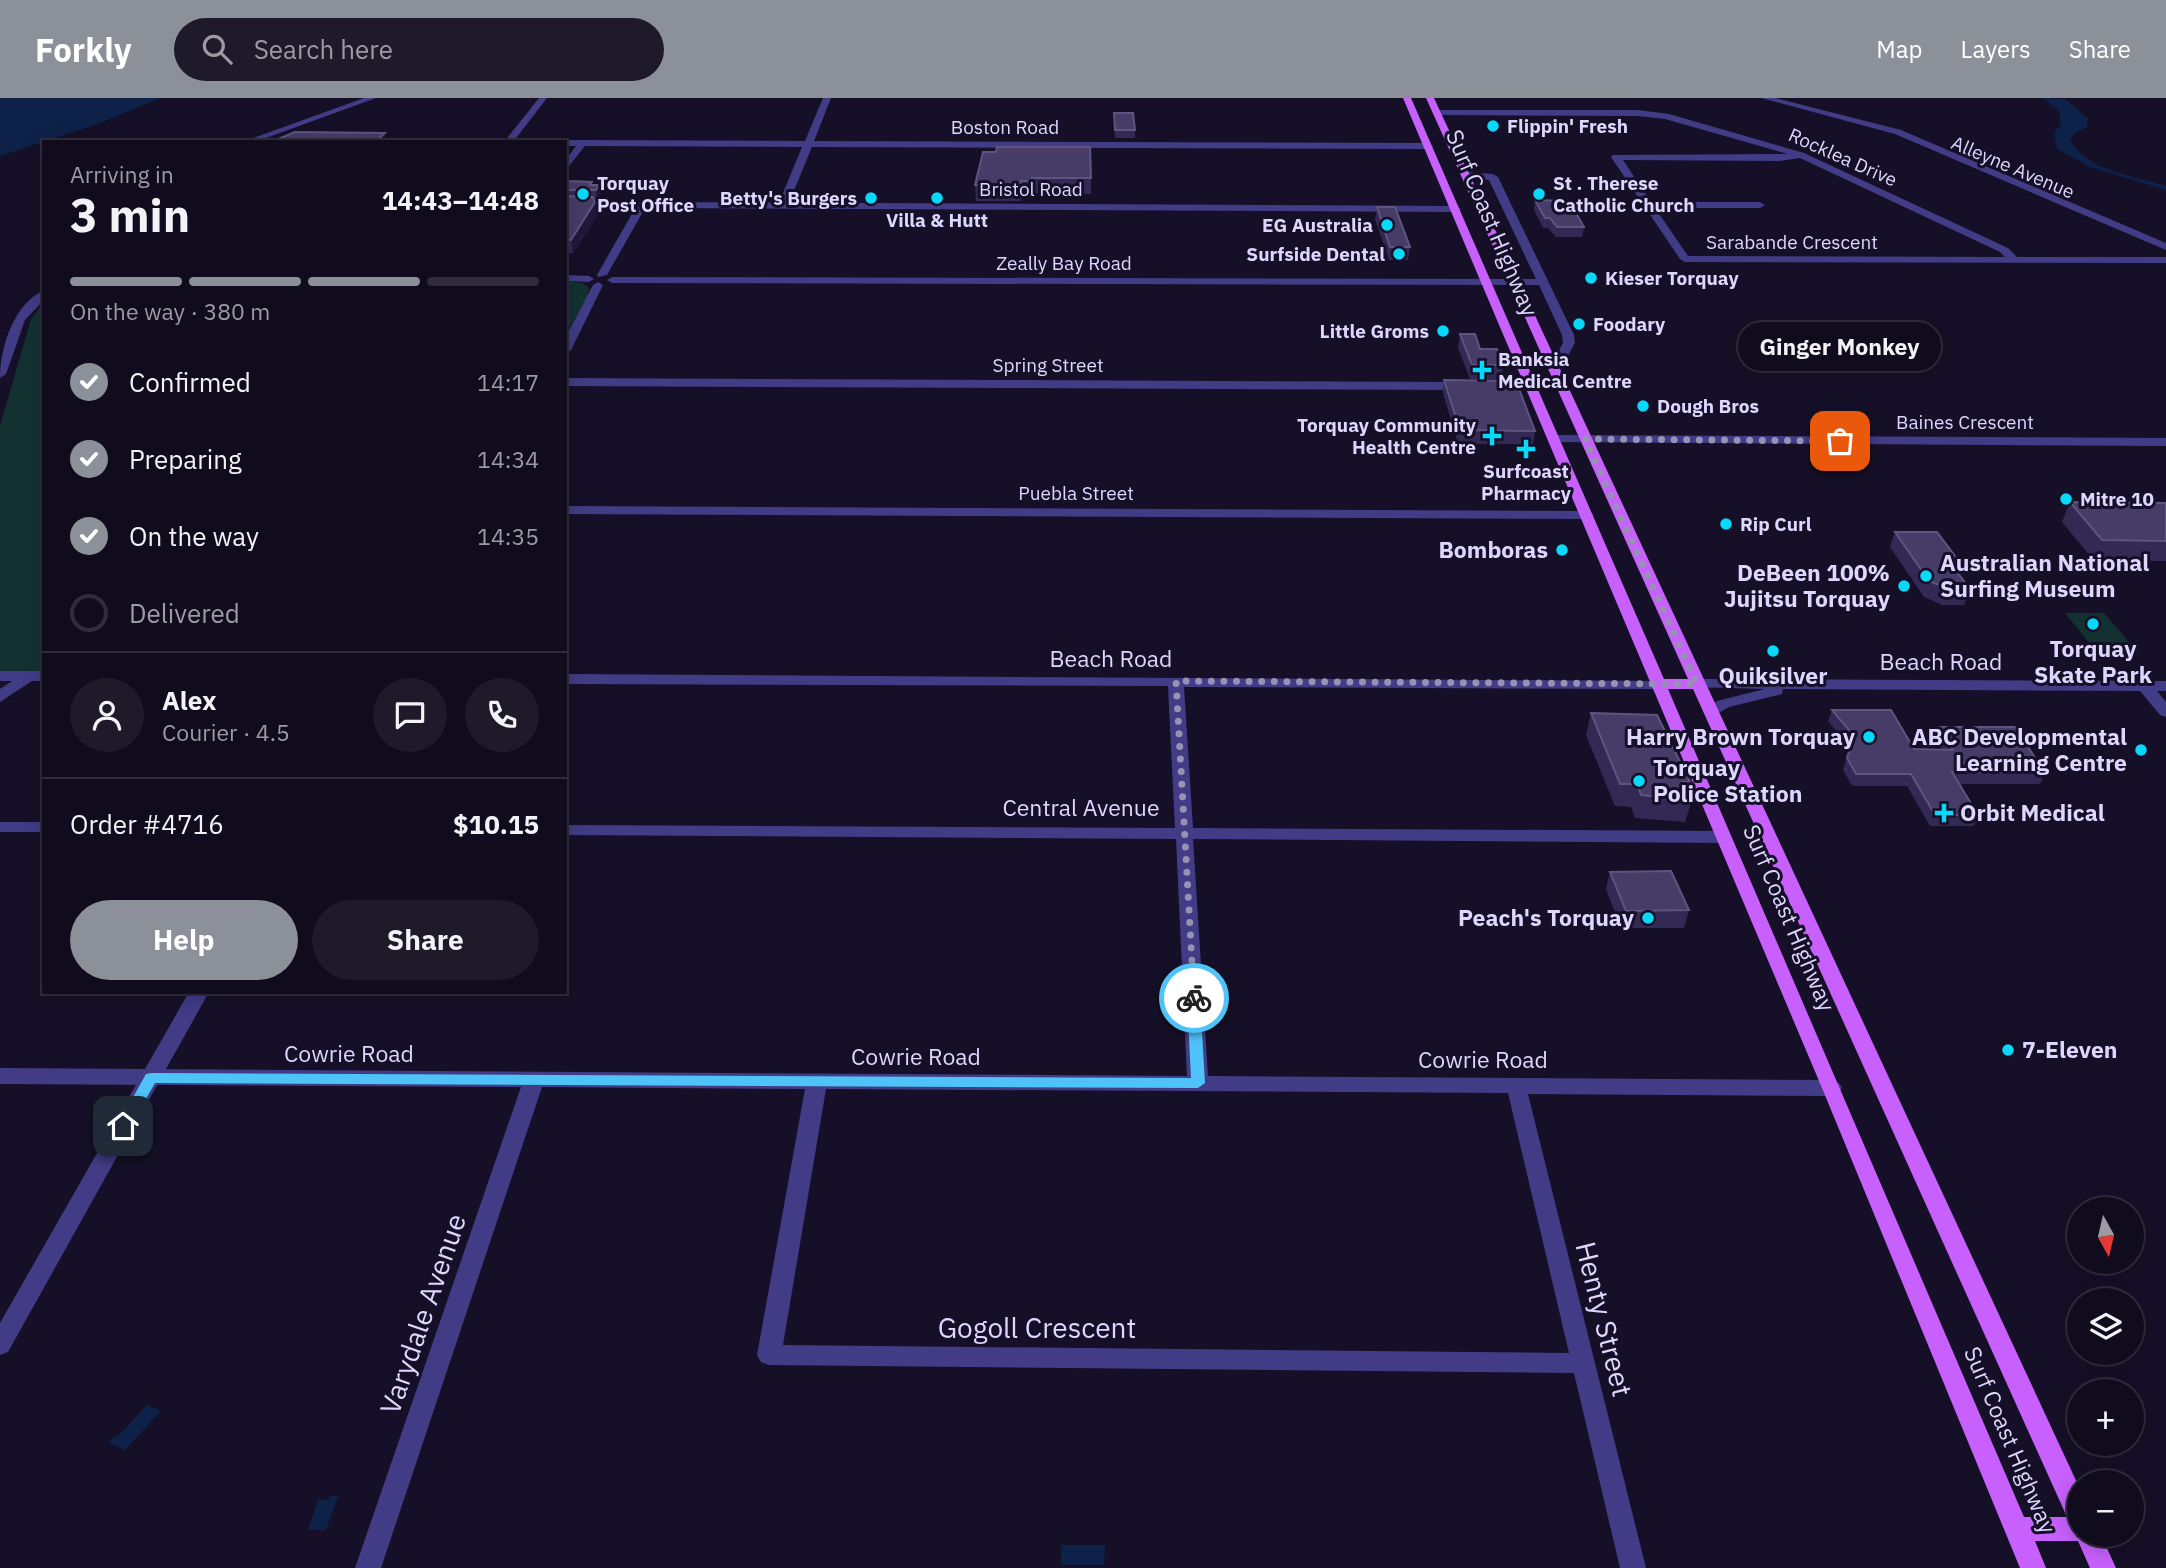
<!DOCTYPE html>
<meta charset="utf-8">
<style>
:root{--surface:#100c1d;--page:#1e1a2a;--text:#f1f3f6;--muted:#9c9ba4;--line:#302c3b;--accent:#8c9099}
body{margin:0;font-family:"IBM Plex Sans",sans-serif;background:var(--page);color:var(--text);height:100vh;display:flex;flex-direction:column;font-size:26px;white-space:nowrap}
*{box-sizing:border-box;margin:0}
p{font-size:23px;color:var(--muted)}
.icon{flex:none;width:38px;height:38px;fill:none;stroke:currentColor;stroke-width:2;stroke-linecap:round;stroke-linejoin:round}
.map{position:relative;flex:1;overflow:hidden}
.sheet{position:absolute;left:42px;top:42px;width:525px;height:854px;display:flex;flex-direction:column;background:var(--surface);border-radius:0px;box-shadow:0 4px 18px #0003,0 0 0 2px var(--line)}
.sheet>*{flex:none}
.needle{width:46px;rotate:172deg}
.tools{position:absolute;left:2067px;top:1099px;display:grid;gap:14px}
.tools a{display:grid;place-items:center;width:77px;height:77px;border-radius:50%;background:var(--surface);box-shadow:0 4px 18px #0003,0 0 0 2px var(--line);font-size:35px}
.pin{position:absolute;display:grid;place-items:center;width:60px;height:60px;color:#fff;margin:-30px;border-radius:14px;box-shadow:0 4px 10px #0006}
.courier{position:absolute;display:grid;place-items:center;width:70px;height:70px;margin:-35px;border:5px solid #4fc3f7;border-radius:50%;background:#fff;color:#222;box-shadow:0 2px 9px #0007}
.bubble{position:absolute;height:49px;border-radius:24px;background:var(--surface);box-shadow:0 4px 18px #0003,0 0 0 2px var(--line);font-size:23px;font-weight:700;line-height:49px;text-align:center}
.summary em{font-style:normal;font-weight:700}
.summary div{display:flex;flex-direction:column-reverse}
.summary{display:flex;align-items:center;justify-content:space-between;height:119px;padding:0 28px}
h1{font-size:46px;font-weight:700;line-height:52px}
.bar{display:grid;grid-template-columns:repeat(4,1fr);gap:10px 7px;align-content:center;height:84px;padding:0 28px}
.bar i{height:9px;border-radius:5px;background:var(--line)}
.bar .selected{background:var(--accent)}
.bar p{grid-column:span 4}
.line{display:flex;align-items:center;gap:18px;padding:0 28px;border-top:2px solid var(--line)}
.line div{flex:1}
.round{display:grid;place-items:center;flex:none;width:74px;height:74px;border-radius:37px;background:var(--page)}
ol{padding:0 28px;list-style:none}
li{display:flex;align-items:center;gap:21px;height:77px}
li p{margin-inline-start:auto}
li .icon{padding:7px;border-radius:50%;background:var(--accent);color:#fff;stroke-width:4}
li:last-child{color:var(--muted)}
li i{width:38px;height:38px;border:4px solid var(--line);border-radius:50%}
.cta{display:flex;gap:14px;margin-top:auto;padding:14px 28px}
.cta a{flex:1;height:80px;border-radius:42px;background:var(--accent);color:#fff;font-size:28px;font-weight:700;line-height:80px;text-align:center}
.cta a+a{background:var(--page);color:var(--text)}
header{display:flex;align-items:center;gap:42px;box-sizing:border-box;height:98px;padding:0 35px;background:var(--accent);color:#fff}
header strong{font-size:33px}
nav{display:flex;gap:38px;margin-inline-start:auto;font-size:24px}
.search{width:490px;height:63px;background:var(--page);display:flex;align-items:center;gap:18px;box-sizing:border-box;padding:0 24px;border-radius:38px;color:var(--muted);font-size:26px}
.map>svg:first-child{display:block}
.green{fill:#133131}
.water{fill:#0d2149}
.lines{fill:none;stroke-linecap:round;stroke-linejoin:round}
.minor{fill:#413c85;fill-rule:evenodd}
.tertiary{fill:#413c85;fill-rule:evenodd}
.primary{fill:#c760fc;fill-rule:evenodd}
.wall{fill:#342955}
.shaded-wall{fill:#20173b}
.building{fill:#463c67;stroke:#5e547f;stroke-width:2}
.route{fill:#4fc3f7}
.done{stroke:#9791b3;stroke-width:7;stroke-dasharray:0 12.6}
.poi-dot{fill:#07d9fa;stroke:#151027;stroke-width:2.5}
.labels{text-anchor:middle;stroke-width:6;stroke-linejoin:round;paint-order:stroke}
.far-poi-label{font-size:19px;font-weight:bold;fill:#ddd7fe;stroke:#151027;text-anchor:start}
.far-street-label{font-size:19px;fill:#ddd7fe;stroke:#151027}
.street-label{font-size:23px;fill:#ddd7fe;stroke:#151027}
.poi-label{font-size:23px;font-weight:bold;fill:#ddd7fe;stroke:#151027;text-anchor:end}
.near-street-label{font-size:28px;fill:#ddd7fe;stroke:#151027}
</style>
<header>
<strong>Forkly</strong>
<div class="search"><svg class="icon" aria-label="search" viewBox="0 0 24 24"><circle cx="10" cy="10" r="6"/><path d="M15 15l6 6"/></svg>Search here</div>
<nav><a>Map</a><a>Layers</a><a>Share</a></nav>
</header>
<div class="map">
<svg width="2166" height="1470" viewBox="0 0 2166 1470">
<rect width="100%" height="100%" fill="#151027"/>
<!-- green -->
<g class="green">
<polygon points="565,183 583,185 589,190 588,198 565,237"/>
<polygon points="44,204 44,573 0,573 0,328 31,221"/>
<polygon points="2065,515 2104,515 2139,556 2098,556"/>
</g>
<!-- water -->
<g class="water">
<polygon points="0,0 161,0 95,27 0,58"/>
<path d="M2043,0L2065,1L2088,20L2087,29L2075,35L2070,43C2091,75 2133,77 2166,88V92L2090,69L2057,51L2054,34L2061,27L2059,13Z"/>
<polygon points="147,1307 161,1313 125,1352 108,1344 114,1338 117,1339"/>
<polygon points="330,1398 338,1398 326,1432 308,1432 318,1402 328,1402"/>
<polygon points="1061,1447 1105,1447 1104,1467 1061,1467"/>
</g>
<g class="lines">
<!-- minor -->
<g class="minor">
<polygon points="539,0 547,0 513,44 504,44"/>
<polygon points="823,0 831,0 814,43 1428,45 1433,48 1428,51 812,49 788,107 783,110 778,107 802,49 585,48 565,73 565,63 576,48 565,48 565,44 561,44 565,42 805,43"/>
<polygon points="1761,0 1775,0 1901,32 2166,145 2166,152 1895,36"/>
<path d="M1437,12H1638L1669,16L1804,55L2008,150L2017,159H2166V165L1685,164L1680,161L1611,59L1613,57L1788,56L1665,21L1638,18L1434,17V13ZM1800,60L2000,154L2005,159L1688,158L1655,110H1760L1765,107L1760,104H1651L1623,62L1779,63Z"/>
<polygon points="1466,74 1493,76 1498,79 1574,237 1575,245 1558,276 1548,273 1563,245 1562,237 1539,187 612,185 607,182 612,179 1536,181 1489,82 1463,79 1463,75"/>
<polygon points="565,102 642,104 647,107 642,110 565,108"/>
<polygon points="565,177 589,178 594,181 589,184 565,183"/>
<polygon points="565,280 1465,284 1471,288 1465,292 565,288"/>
<polygon points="1555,337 2166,340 2166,348 1551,344 1549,341"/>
<polygon points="565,408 1587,413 1594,417 1587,421 565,416"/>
<polygon points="0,573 44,573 44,583 32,583 0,604 0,591 12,583 0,583"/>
<path d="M565,576L1663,583L1665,586L1663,589L1657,591L1184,589L1193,730L1723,733L1732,739L1723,745L1193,741L1208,978L1832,982L1839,985L1842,990L1839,995L1832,998L1528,996L1646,1470H1620L1574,1275L769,1267L761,1264L757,1257L805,991L542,989L381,1470H355L521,989L0,986V970L1187,978L1176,741L565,737V727L1175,730L1168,588L565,586ZM826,991L1508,995L1569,1255L783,1247Z"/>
<polygon points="1697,581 2166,583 2166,593 2157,593 2166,604 2166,619 2160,617 2140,593 1783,591 1782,596 1729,609 1711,619 1703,614 1717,603 1765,591 1691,589 1689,586 1691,583"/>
<rect x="0" y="724" width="44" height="10"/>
</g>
<!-- tertiary -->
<g class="tertiary">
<polygon points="364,0 376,0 255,44 242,44"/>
<polygon points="642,104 1456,108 1461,111 1456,114 645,110 607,177 598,179 597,177 637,107"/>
<polygon points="598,184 603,187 571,252 565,255 565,240 593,187"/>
<path d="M44,192V202L25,222L6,276L0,280C0,249 14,206 44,192Z"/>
<polygon points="189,894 209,894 8,1254 0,1257 0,1225"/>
</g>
<!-- primary -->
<path class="primary" d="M1403,0H1411L1664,581H1688L1426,0H1434L2079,1389V1437H2101L2116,1470H2090L2078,1443H2035L2046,1470H2020L1822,990ZM1668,591H1693L2067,1419H2024Z"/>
</g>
<!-- wall -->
<g class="wall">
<polygon points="1114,15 1135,32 1135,40 1115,40"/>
<polygon points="983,54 1091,80 1091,96 1032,96 1032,99 1021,99 1021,103 976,103 975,87"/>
<polygon points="592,84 592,87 600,95 597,100 593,100 598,116 573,155 565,155 565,87"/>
<polygon points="1535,102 1584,129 1582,139 1556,139 1548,130 1543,130 1534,112"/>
<polygon points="1377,109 1410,149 1408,162 1389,162 1375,121"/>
<polygon points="1460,236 1503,267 1501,281 1470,281 1458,250"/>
<polygon points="1444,282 1535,333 1533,346 1458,346 1443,295"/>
<polygon points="2070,404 2166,405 2166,463 2094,463 2062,424"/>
<polygon points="1895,434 1958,462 1955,471 1970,491 1964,507 1943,507 1924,499 1890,449"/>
<polygon points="1832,612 1914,651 1942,652 1935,640 1939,629 2045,675 2040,686 1959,686 1978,717 1974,728 1930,728 1907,688 1852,688 1843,672 1850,649 1828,623"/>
<polygon points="1591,615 1690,684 1688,694 1692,702 1685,724 1635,720 1631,709 1615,708 1586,637"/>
<polygon points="1610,774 1689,812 1684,830 1621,830 1606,791"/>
</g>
<!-- shaded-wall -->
<g class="shaded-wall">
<polygon points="385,35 387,44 375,44"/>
<polygon points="599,87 600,95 597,100 596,92"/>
<polygon points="595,104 598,116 573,155 571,142"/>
</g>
<!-- building -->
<g class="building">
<polygon points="1114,15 1133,15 1135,32 1115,32"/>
<polygon points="295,34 385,35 375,44 271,44"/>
<polygon points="997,49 1090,49 1091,80 1032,80 1032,83 1021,83 1020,87 975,87 983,54 996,54"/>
<polygon points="568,83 592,84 590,87 599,87 596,92 565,92 565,87"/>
<polygon points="565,98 593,99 595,104 571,142 565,142"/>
<polygon points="1535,102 1569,103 1584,129 1557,129 1550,120 1545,120"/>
<polygon points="1377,109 1395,109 1410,149 1390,149"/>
<polygon points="1460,236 1475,236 1480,251 1497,251 1503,267 1472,267"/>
<polygon points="1444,282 1516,283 1535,333 1460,332"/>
<polygon points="2070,404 2166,405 2166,443 2102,442"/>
<polygon points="1895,434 1937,434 1958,462 1948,462 1970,491 1948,491 1929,483"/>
<polygon points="1832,612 1891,612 1914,651 1953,652 1939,629 2015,629 2045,675 1952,674 1978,717 1935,717 1911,676 1856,676 1847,660 1854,638"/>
<polygon points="1591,615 1657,617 1690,684 1683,684 1692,702 1641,697 1637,686 1620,686"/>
<polygon points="1671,773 1689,812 1626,813 1610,774"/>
</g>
<!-- route -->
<polygon class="route" points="1194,895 1200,900 1205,985 1198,990 155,985 128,1032 119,1032 117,1028 146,976 151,975 1191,980 1187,900"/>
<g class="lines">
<!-- done -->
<polyline class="done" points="1194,900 1176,583 1697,586 1585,341 1840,343"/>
</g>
<!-- markers -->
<g class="poi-dot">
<circle cx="1493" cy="28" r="7"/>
<circle cx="583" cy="96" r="7"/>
<circle cx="1539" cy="96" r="7"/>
<circle cx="871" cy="100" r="7"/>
<circle cx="937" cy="100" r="7"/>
<circle cx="1387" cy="127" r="7"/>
<circle cx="1399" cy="156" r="7"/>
<circle cx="1591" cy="180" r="7"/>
<circle cx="1579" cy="226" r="7"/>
<circle cx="1443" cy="233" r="7"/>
<path d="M1478.5 261.5h7v7h7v7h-7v7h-7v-7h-7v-7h7z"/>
<circle cx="1643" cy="308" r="7"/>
<path d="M1488.5 327.5h7v7h7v7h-7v7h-7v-7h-7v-7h7z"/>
<path d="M1522.5 340.5h7v7h7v7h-7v7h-7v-7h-7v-7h7z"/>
<circle cx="2066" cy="401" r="7"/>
<circle cx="1726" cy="426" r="7"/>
<circle cx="1562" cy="452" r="7"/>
<circle cx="1926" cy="478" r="7"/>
<circle cx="1904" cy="488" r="7"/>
<circle cx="2093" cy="526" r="7"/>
<circle cx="1773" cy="553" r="7"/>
<circle cx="1869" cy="639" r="7"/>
<circle cx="2141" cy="652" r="7"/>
<circle cx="1639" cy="683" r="7"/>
<path d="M1940.5 704.5h7v7h7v7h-7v7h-7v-7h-7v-7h7z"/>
<circle cx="1648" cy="820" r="7"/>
<circle cx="2008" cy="952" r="7"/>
</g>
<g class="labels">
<!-- far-poi labels -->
<g class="far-poi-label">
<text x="1507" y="35">Flippin' Fresh</text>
<text x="597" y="92">Torquay<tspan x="597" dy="22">Post Office</tspan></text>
<text x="1553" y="92">St . Therese<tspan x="1553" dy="22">Catholic Church</tspan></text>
<text x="857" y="107" text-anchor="end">Betty's Burgers</text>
<text x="937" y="129" text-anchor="middle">Villa &amp; Hutt</text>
<text x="1373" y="134" text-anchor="end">EG Australia</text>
<text x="1385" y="163" text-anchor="end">Surfside Dental</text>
<text x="1605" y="187">Kieser Torquay</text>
<text x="1593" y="233">Foodary</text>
<text x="1429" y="240" text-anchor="end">Little Groms</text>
<text x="1498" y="268">Banksia<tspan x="1498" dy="22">Medical Centre</tspan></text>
<text x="1657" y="315">Dough Bros</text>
<text x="1476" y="334" text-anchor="end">Torquay Community<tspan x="1476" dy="22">Health Centre</tspan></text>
<text x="1526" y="380" text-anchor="middle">Surfcoast<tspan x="1526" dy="22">Pharmacy</tspan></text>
<text x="2080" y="408">Mitre 10</text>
<text x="1740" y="433">Rip Curl</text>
</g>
<!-- far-street labels -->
<g class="far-street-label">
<text x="1005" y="36">Boston Road</text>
<text transform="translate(1843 59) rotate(24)" y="7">Rocklea Drive</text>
<text transform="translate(2013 69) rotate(23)" y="7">Alleyne Avenue</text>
<text x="1031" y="98">Bristol Road</text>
<text x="1792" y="151">Sarabande Crescent</text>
<text x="1064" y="172">Zeally Bay Road</text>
<text x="1048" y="274">Spring Street</text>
<text x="1965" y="331">Baines Crescent</text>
<text x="1076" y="402">Puebla Street</text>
</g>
<!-- street labels -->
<g class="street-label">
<text transform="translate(1492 125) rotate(67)" y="8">Surf Coast Highway</text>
<text x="1111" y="569">Beach Road</text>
<text x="1941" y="572">Beach Road</text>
<text x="1081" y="718">Central Avenue</text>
<text transform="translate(1789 820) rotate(67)" y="8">Surf Coast Highway</text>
<text x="349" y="964">Cowrie Road</text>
<text x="916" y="967">Cowrie Road</text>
<text x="1483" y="970">Cowrie Road</text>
<text transform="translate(2010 1342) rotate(67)" y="8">Surf Coast Highway</text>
</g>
<!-- poi labels -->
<g class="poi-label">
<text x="1548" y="460">Bomboras</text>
<text x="1940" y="473" text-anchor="start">Australian National<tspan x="1940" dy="26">Surfing Museum</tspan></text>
<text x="1890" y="483">DeBeen 100%<tspan x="1890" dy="26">Jujitsu Torquay</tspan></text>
<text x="2093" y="559" text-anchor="middle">Torquay<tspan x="2093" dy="26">Skate Park</tspan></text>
<text x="1773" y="586" text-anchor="middle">Quiksilver</text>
<text x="1855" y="647">Harry Brown Torquay</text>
<text x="2127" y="647">ABC Developmental<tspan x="2127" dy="26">Learning Centre</tspan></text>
<text x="1653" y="678" text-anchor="start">Torquay<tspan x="1653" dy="26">Police Station</tspan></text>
<text x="1960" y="723" text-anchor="start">Orbit Medical</text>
<text x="1634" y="828">Peach's Torquay</text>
<text x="2022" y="960" text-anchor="start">7-Eleven</text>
</g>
<!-- near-street labels -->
<g class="near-street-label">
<text transform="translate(423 1216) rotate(-71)" y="10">Varydale Avenue</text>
<text transform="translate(1604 1221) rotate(76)" y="10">Henty Street</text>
<text x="1037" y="1240">Gogoll Crescent</text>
</g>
</g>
</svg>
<div class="tools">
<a><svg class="needle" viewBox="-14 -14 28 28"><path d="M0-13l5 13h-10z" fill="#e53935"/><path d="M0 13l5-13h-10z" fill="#9c9ba4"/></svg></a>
<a><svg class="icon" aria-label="layers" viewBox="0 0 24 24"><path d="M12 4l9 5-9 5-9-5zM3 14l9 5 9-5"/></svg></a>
<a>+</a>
<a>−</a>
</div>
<div class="pin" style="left:1840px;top:343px;background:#ea580c"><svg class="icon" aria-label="bag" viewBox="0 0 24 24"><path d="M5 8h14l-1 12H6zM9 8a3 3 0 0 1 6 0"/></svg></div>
<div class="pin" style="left:123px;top:1028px;background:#1f2937"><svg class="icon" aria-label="home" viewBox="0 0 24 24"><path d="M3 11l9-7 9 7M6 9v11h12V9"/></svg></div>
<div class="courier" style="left:1194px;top:900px"><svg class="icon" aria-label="bike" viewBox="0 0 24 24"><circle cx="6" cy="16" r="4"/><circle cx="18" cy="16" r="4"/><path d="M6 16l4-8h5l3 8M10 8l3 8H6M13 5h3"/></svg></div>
<div class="bubble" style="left:1738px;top:224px;width:203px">Ginger Monkey</div>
<section class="sheet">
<div class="summary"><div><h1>3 min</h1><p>Arriving in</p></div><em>14:43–14:48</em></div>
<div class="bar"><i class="selected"></i><i class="selected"></i><i class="selected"></i><i></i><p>On the way · 380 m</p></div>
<ol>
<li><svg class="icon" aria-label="check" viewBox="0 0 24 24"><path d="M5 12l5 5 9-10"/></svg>Confirmed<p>14:17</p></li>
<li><svg class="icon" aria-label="check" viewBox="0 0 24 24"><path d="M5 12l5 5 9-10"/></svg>Preparing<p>14:34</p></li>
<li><svg class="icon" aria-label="check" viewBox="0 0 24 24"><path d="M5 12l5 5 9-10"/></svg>On the way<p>14:35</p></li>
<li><i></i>Delivered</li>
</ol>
<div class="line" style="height:126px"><a class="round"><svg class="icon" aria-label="person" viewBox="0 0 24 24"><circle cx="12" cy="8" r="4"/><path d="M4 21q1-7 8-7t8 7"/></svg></a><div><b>Alex</b><p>Courier · 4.5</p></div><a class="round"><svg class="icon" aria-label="chat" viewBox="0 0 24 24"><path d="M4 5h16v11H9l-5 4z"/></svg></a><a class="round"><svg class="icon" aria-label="phone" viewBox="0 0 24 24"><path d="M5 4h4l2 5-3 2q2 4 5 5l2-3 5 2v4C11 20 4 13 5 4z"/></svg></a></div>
<div class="line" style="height:91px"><div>Order #4716</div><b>$10.15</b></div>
<div class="cta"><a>Help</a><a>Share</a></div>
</section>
</div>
